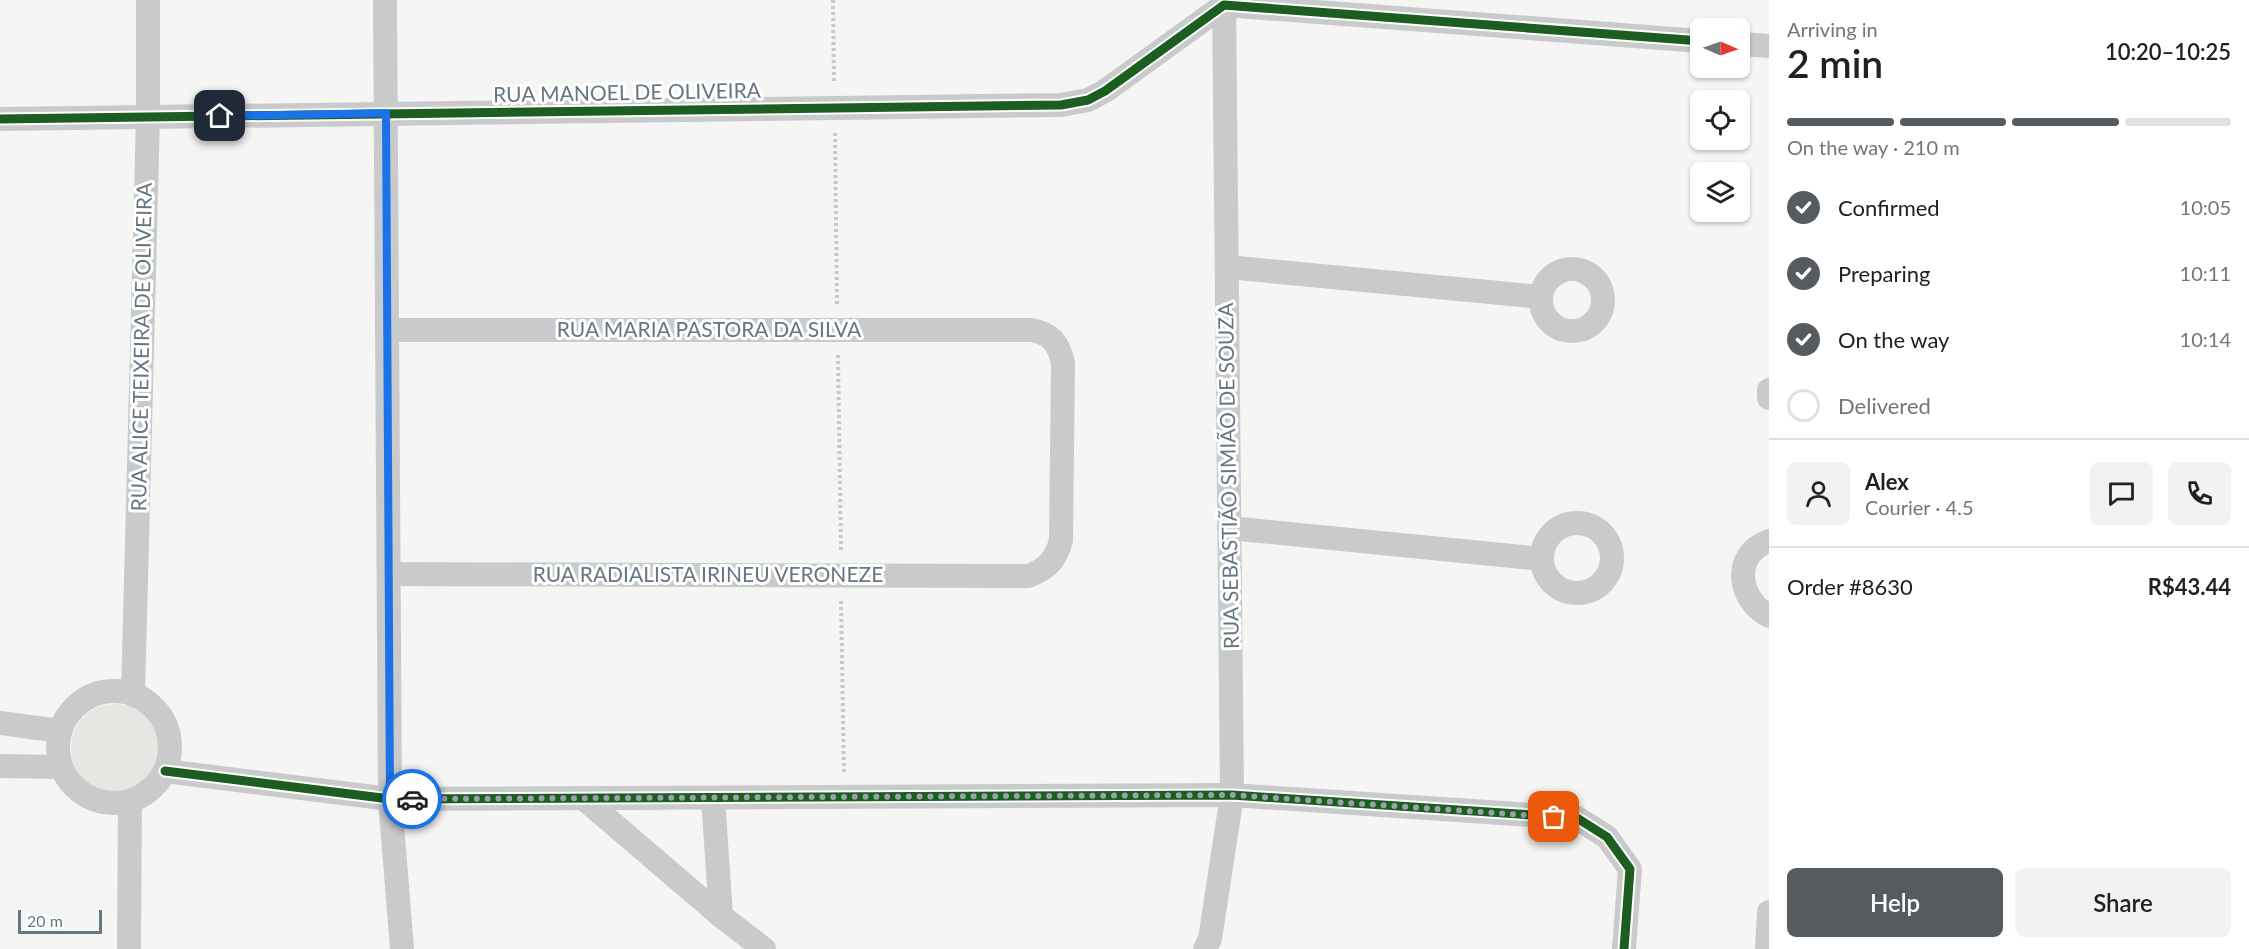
<!DOCTYPE html>
<meta charset="utf-8">
<style>
:root{--surface:#fff;--page:#f2f2f2;--text:#202124;--muted:#757577;--line:#e0e0e0;--accent:#565b60}
body{margin:0;font-family:Lato,sans-serif;background:var(--page);color:var(--text);height:100vh;display:flex;flex-direction:column;font-size:22px;white-space:nowrap}
*{box-sizing:border-box;margin:0}
p{font-size:20px;color:var(--muted)}
.icon{flex:none;width:33px;height:33px;fill:none;stroke:currentColor;stroke-width:2;stroke-linecap:round;stroke-linejoin:round}
.map{position:relative;flex:1;overflow:hidden}
.sheet{display:flex;flex-direction:column;background:var(--surface);width:480px}
.sheet>*{flex:none}
.needle{width:39px;rotate:92deg}
.tools{position:absolute;left:1690px;top:18px;display:grid;gap:12px}
.tools a{display:grid;place-items:center;width:60px;height:60px;border-radius:9px;background:var(--surface);box-shadow:0 2px 4px #0004;font-size:30px}
.scale{position:absolute;left:18px;bottom:15px;width:84px;box-sizing:border-box;padding-left:6px;border:3px solid #677681;border-top:0;font-size:16px;line-height:21px;white-space:nowrap;color:#677681;-webkit-text-stroke:4px #fff;paint-order:stroke}
.pin{position:absolute;display:grid;place-items:center;width:51px;height:51px;color:#fff;margin:-26px;border-radius:12px;box-shadow:0 3px 9px #0006}
.courier{position:absolute;display:grid;place-items:center;width:60px;height:60px;margin:-30px;border:4px solid #1a73e8;border-radius:50%;background:#fff;color:#222;box-shadow:0 2px 8px #0007}
.summary em{font-style:normal;font-weight:600}
.summary div{display:flex;flex-direction:column-reverse}
.summary{display:flex;align-items:center;justify-content:space-between;height:102px;padding:0 18px}
h1{font-size:39px;font-weight:600;line-height:45px}
.bar{display:grid;grid-template-columns:repeat(4,1fr);gap:9px 6px;align-content:center;height:72px;padding:0 18px}
.bar i{height:8px;border-radius:4px;background:var(--line)}
.bar .active{background:var(--accent)}
.bar p{grid-column:span 4}
.line{display:flex;align-items:center;gap:15px;padding:0 18px;border-top:2px solid var(--line)}
.line div{flex:1}
.round{display:grid;place-items:center;flex:none;width:63px;height:63px;border-radius:9px;background:var(--page)}
ol{padding:0 18px;list-style:none}
li{display:flex;align-items:center;gap:18px;height:66px}
li p{margin-inline-start:auto}
li .icon{padding:6px;border-radius:50%;background:var(--accent);color:#fff;stroke-width:4}
li:last-child{color:var(--muted)}
li i{width:33px;height:33px;border:3px solid var(--line);border-radius:50%}
.button{display:flex;gap:12px;margin-top:auto;padding:12px 18px}
.button a{flex:1;height:69px;border-radius:9px;background:var(--accent);color:#fff;font-size:24px;font-weight:600;line-height:69px;text-align:center}
.button a+a{background:var(--page);color:var(--text)}
main{display:flex;flex:1;min-height:0}
.map>svg:first-child{display:block}
.green{fill:#e4e7e2}
.lines{fill:none;stroke-linecap:round;stroke-linejoin:round}
.path{stroke:#c7c8c9;stroke-width:4;stroke-dasharray:3 3;stroke-linecap:butt}
.street{stroke:#c9cacb;stroke-width:24}
.cycleway-casing{stroke:#fff;stroke-width:13}
.cycleway{stroke:#1b5e20;stroke-width:9}
.done{stroke:#99a2a9;stroke-width:6;stroke-dasharray:0 10.8}
.route{stroke:#1a73e8;stroke-width:8}
.labels{text-anchor:middle;stroke-width:6;stroke-linejoin:round;paint-order:stroke}
.street-label{font-size:21px;fill:#677681;stroke:#fff}
</style>
<main>
<div class="map">
<svg width="1769" height="949" viewBox="0 0 1769 949">
<rect width="100%" height="100%" fill="#f5f5f4"/>
<!-- green -->
<circle class="green" cx="115" cy="748" r="44"/>
<g class="lines">
<!-- path -->
<g class="path">
<polyline points="833,0 834,83"/>
<polyline points="835,133 837,305"/>
<polyline points="838,355 841,551"/>
<polyline points="841,601 844,773"/>
</g>
<!-- street -->
<g class="street">
<polyline points="385,0 390,799 402,949"/>
<polyline points="1740,44 1769,46"/>
<polyline points="0,119 1061,105 1088,100 1105,91 1224,5 1701,41"/>
<polyline points="1227,267 1541,297"/>
<circle cx="1572" cy="300" r="31"/>
<path d="M387,330H1031C1051,333 1059,344 1063,363L1061,540C1056,560 1047,569 1028,576L389,574"/>
<polyline points="1769,390 1769,398"/>
<circle cx="1577" cy="558" r="35"/>
<polyline points="1229,528 1542,559"/>
<path d="M1769,541C1732,554 1737,599 1769,616"/>
<circle cx="114" cy="747" r="56"/>
<polyline points="133,695 148,117 148,0"/>
<polyline points="0,723 60,731"/>
<polyline points="0,766 61,767"/>
<polyline points="165,771 390,799 1232,795 1577,818 1607,837 1630,869 1624,949"/>
<polyline points="583,798 721,916 764,949"/>
<polyline points="713,798 721,916"/>
<polyline points="129,949 130,801"/>
<polyline points="1205,949 1210,939 1232,795 1224,0"/>
<polyline points="1767,949 1769,912"/>
</g>
<!-- cycleway casing -->
<g class="cycleway-casing">
<g id="cycleway">
<polyline points="0,119 1061,105 1088,100 1105,91 1224,5 1701,41"/>
<polyline points="165,771 390,799 1232,795 1577,818 1607,837 1630,869 1624,949"/>
</g>
</g>
<!-- cycleway -->
<use href="#cycleway" class="cycleway"/>
</g>
<g class="lines">
<!-- done -->
<polyline class="done" points="412,799 1232,795 1554,817"/>
<!-- route -->
<polyline class="route" points="220,116 386,113 390,799 412,799"/>
</g>
<g class="labels">
<!-- street labels -->
<g class="street-label">
<text transform="translate(627 93) rotate(-1)" y="7">RUA MANOEL DE OLIVEIRA</text>
<text x="709" y="337">RUA MARIA PASTORA DA SILVA</text>
<text transform="translate(142 347) rotate(-89)" y="7">RUA ALICE TEIXEIRA DE OLIVEIRA</text>
<text transform="translate(1229 476) rotate(-91)" y="7">RUA SEBASTIÃO SIMIÃO DE SOUZA</text>
<text x="708" y="582">RUA RADIALISTA IRINEU VERONEZE</text>
</g>
</g>
</svg>
<div class="tools">
<a><svg class="needle" viewBox="-14 -14 28 28"><path d="M0-13l5 13h-10z" fill="#e53935"/><path d="M0 13l5-13h-10z" fill="#757577"/></svg></a>
<a><svg class="icon" aria-label="locate" viewBox="0 0 24 24"><circle cx="12" cy="12" r="6"/><path d="M12 2v4M12 18v4M2 12h4M18 12h4"/></svg></a>
<a><svg class="icon" aria-label="layers" viewBox="0 0 24 24"><path d="M12 4l9 5-9 5-9-5zM3 14l9 5 9-5"/></svg></a>
</div>
<div class="scale">20 m</div>
<div class="pin" style="left:1554px;top:817px;background:#ea580c"><svg class="icon" aria-label="bag" viewBox="0 0 24 24"><path d="M5 8h14l-1 12H6zM9 8a3 3 0 0 1 6 0"/></svg></div>
<div class="pin" style="left:220px;top:116px;background:#1f2937"><svg class="icon" aria-label="home" viewBox="0 0 24 24"><path d="M3 11l9-7 9 7M6 9v11h12V9"/></svg></div>
<div class="courier" style="left:412px;top:799px"><svg class="icon" aria-label="car" viewBox="0 0 24 24"><path d="M5 17H2v-5l4-1 3-4h7l3 4 3 1v5h-3M9 17h6M6 11h13"/><circle cx="7" cy="17" r="2"/><circle cx="17" cy="17" r="2"/></svg></div>
</div>
<section class="sheet">
<div class="summary"><div><h1>2 min</h1><p>Arriving in</p></div><em>10:20–10:25</em></div>
<div class="bar"><i class="active"></i><i class="active"></i><i class="active"></i><i></i><p>On the way · 210 m</p></div>
<ol>
<li><svg class="icon" aria-label="check" viewBox="0 0 24 24"><path d="M5 12l5 5 9-10"/></svg>Confirmed<p>10:05</p></li>
<li><svg class="icon" aria-label="check" viewBox="0 0 24 24"><path d="M5 12l5 5 9-10"/></svg>Preparing<p>10:11</p></li>
<li><svg class="icon" aria-label="check" viewBox="0 0 24 24"><path d="M5 12l5 5 9-10"/></svg>On the way<p>10:14</p></li>
<li><i></i>Delivered</li>
</ol>
<div class="line" style="height:108px"><a class="round"><svg class="icon" aria-label="person" viewBox="0 0 24 24"><circle cx="12" cy="8" r="4"/><path d="M4 21q1-7 8-7t8 7"/></svg></a><div><b>Alex</b><p>Courier · 4.5</p></div><a class="round"><svg class="icon" aria-label="chat" viewBox="0 0 24 24"><path d="M4 5h16v11H9l-5 4z"/></svg></a><a class="round"><svg class="icon" aria-label="phone" viewBox="0 0 24 24"><path d="M5 4h4l2 5-3 2q2 4 5 5l2-3 5 2v4C11 20 4 13 5 4z"/></svg></a></div>
<div class="line" style="height:78px"><div>Order #8630</div><b>R$43.44</b></div>
<div class="button"><a>Help</a><a>Share</a></div>
</section>
</main>
